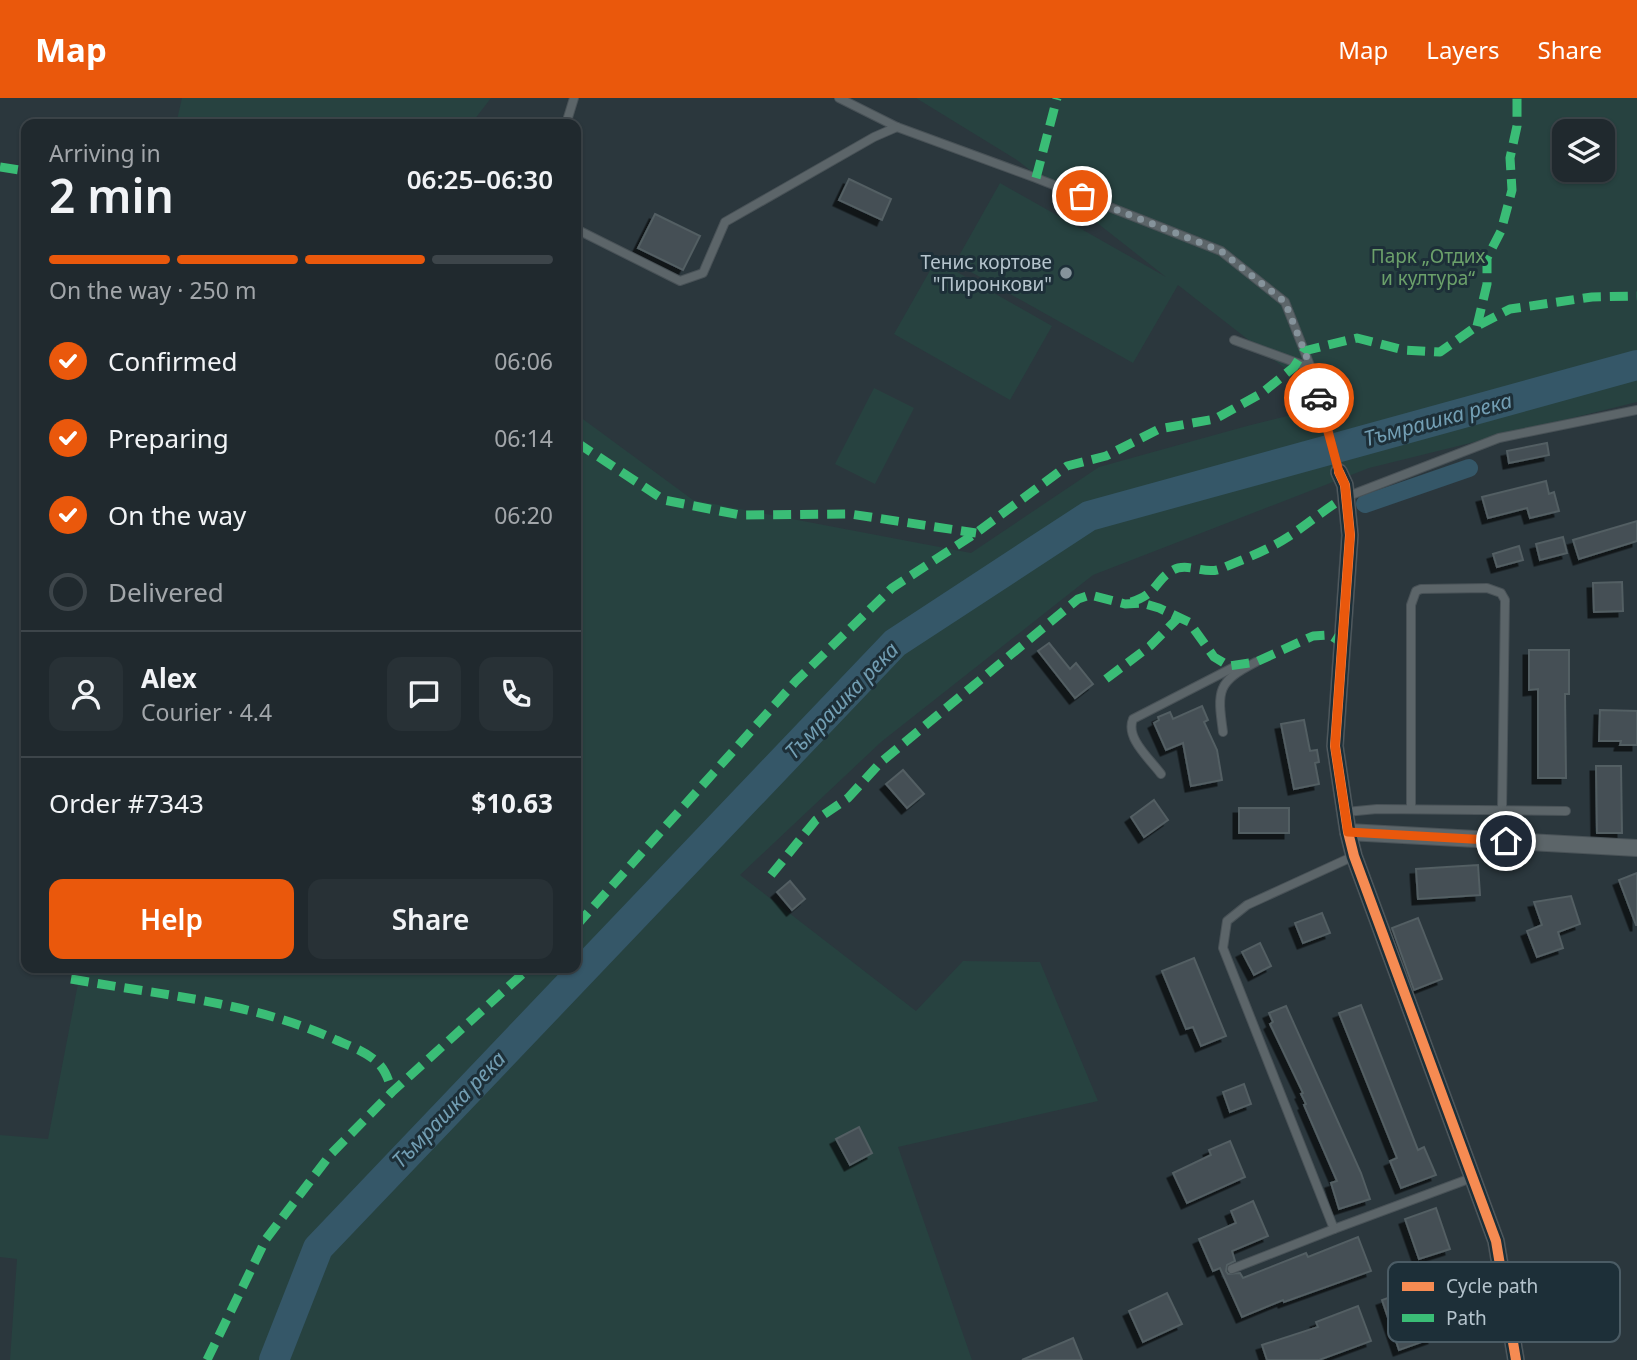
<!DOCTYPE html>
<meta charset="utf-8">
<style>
:root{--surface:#20292e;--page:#283136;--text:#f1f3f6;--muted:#a2a6aa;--line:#3d454a;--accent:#ea580c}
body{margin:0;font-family:"Noto Sans",sans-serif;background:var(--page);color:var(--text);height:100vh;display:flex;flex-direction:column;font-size:26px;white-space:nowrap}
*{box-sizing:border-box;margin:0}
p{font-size:23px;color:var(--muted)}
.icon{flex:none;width:38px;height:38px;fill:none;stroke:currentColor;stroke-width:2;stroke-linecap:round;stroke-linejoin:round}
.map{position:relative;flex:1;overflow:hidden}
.side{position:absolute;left:21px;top:21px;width:560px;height:854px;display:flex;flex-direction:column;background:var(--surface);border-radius:14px;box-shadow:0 2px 5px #0004,0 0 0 2px var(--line)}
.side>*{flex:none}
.tools{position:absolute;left:1552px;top:21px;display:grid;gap:14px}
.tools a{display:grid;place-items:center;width:63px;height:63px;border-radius:14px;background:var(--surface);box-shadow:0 2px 5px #0004,0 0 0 2px var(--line);font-size:35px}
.pin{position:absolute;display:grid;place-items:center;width:60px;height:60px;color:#fff;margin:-30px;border:4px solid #fff;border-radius:50%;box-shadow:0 2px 7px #0007}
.courier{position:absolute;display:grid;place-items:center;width:70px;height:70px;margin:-35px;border:5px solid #ea580c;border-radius:50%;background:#fff;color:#222;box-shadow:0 2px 9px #0007}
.overview em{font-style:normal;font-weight:600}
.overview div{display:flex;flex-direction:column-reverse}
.overview{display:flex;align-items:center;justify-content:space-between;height:119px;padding:0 28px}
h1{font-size:46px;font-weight:600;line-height:52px}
.bar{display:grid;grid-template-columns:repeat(4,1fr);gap:10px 7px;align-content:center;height:84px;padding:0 28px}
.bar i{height:9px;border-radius:5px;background:var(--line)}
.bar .active{background:var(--accent)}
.bar p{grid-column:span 4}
.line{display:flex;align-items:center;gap:18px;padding:0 28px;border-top:2px solid var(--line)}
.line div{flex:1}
.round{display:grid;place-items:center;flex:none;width:74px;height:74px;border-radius:14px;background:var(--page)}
ol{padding:0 28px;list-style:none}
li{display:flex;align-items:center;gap:21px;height:77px}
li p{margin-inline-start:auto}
li .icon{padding:7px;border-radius:50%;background:var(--accent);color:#fff;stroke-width:4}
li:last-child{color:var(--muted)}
li i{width:38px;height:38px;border:4px solid var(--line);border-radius:50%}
.action{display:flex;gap:14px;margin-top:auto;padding:14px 28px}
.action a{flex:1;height:80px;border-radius:14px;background:var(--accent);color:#fff;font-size:28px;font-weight:600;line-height:80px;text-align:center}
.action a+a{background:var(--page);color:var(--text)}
header{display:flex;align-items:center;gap:42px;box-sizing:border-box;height:98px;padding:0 35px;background:var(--accent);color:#fff}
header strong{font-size:33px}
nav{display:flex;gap:38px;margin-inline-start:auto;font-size:24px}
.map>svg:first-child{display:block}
.green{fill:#274240;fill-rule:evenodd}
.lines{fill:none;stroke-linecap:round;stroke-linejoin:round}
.canal{stroke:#355768;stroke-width:18}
.river{stroke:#355768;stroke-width:30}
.building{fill:#454f54;stroke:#535e63;stroke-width:2;filter:url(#shadow)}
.service-casing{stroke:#495257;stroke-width:10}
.minor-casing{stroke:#495257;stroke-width:18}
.service{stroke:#5c6569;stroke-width:8}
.minor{stroke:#5c6569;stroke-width:16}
.quiet{stroke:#3abd76;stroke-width:9;stroke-dasharray:18 9;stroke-linecap:butt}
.cycleway-casing{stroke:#1d2f38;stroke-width:15}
.cycleway{stroke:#f68b52;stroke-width:10}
.done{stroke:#85939b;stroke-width:7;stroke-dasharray:0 12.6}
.route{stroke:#ea580c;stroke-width:9}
.poi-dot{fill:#85939b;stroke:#1d2f38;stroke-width:2.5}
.labels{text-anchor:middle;stroke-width:6;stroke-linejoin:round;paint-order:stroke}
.park-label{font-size:19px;fill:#6ba06a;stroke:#1d2f38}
.poi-label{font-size:19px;fill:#b5c4cd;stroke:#1d2f38;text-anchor:end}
.water-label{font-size:21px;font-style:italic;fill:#729eb3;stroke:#1d2f38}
.key{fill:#1d2f38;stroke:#4b5c65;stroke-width:2}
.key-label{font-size:19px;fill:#b5c4cd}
</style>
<header>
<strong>Map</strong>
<nav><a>Map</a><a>Layers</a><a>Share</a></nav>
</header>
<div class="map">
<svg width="1637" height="1262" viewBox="0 0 1637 1262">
<defs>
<filter id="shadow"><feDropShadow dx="-5.5" dy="5.5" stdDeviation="0" flood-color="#0009"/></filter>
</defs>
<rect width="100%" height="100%" fill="#2b373d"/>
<!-- green -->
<g class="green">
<polygon points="182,0 491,0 471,26 176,26"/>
<path d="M916,0H1637V304L1369,370L1093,477L881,644L740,777L916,913L963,863L1040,864L1098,1003L898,1049L972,1262H10L17,1161L0,1159V1037L48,1041L81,870H576V316L693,402L971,455L1099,369L1247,328L1332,307L1178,187L1133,265L955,165L1000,85L1166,179L1017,62ZM1564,33H1603V72H1564Z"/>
<polygon points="936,162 1052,228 1010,302 894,236"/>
<polygon points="874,290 914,310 875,386 835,366"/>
</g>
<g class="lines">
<!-- canal -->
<polyline class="canal" points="1365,406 1469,370"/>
<!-- river -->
<polyline class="river" points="274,1262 318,1150 895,545 1089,418 1637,267"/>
</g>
<!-- building -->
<g class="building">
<polygon points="849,81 891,101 882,122 839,102"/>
<polygon points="655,116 700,138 683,172 638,150"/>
<polygon points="1547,345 1549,357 1509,365 1507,353"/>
<polygon points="1546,383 1549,396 1554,394 1559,413 1530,420 1527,410 1488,420 1482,399"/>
<polygon points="1637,423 1637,443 1579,461 1573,442"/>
<polygon points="1563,439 1567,455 1540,462 1536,446"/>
<polygon points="1519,448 1523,462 1497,469 1493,456"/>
<polygon points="1622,484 1623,513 1594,514 1593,485"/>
<polygon points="1049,545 1070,571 1076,565 1093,586 1075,600 1038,553"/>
<polygon points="1529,552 1569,552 1569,596 1565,596 1566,680 1538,680 1538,591 1529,592"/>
<polygon points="1202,608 1208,622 1204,624 1217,652 1222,682 1191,688 1183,645 1166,652 1154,625 1159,622 1158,619 1170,614 1173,621"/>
<polygon points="1600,612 1637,613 1637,647 1620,647 1621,643 1599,643"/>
<polygon points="1304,622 1310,653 1317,652 1319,664 1315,665 1319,686 1294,691 1281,626"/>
<polygon points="1596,668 1621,668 1622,735 1597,735"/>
<polygon points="903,672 924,696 907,710 886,686"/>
<polygon points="1154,702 1168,722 1144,739 1131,719"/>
<rect x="1239" y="710" width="50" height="25"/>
<polygon points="1478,767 1480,797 1418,801 1416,771"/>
<polygon points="1637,775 1637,827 1636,827 1619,782"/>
<polygon points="790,783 805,801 792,812 777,794"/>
<polygon points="1571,798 1580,826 1558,834 1563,850 1537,859 1527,833 1542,827 1534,804"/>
<polygon points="1322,815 1330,835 1303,845 1295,825"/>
<polygon points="1418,820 1442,881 1414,892 1392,830"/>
<polygon points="1260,845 1271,868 1254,877 1242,854"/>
<polygon points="1194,860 1226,938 1201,948 1193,929 1186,931 1162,873"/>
<polygon points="1361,907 1418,1052 1424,1049 1436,1077 1401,1090 1390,1063 1397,1060 1339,915"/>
<polygon points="1286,908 1361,1075 1370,1101 1339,1111 1331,1085 1337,1083 1304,1007 1306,1006 1301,996 1303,995 1270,926 1273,924 1269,915"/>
<polygon points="1244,986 1251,1006 1230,1014 1223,994"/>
<polygon points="859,1029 872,1055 850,1067 836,1041"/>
<polygon points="1230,1043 1245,1079 1187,1105 1173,1075 1211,1057 1209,1052"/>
<polygon points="1253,1103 1268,1138 1232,1153 1235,1163 1227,1167 1226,1173 1228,1176 1240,1175 1243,1180 1306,1155 1308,1159 1358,1139 1371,1173 1284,1204 1283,1202 1242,1219 1220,1170 1213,1173 1199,1141 1236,1125 1231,1113"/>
<polygon points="1436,1110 1450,1151 1419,1161 1405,1121"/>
<polygon points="1416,1190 1433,1240 1399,1252 1382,1202"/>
<polygon points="1167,1195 1182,1226 1143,1244 1129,1213"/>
<polygon points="1358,1208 1371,1243 1319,1262 1267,1262 1262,1247 1318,1229 1316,1224"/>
<polygon points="1073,1240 1082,1262 1022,1262"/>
</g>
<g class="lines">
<!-- service casing -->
<g class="service-casing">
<g id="service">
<polyline points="839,0 897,29 1036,80 1221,153 1285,204 1311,270 1339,374"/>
<polyline points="566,26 574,0"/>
<polyline points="576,131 680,183 703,175 725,124 874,39 897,29"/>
<polyline points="1234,242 1311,270"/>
<polyline points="1346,399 1499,340 1637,312"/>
<path d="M1223,634C1217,592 1217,584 1256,564"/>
<path d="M1161,676C1150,661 1125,640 1133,621L1236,568"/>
<polyline points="1411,711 1411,507 1416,493 1421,491 1487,490 1501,495 1505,502 1502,712"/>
<polyline points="1346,714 1377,711 1566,713"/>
<polyline points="1354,758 1247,807 1227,823 1223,850 1334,1131 1474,1079"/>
<polyline points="1232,1171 1334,1131"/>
</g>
</g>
<!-- minor casing -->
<g class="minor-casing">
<g id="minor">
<polyline points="1339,374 1345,387 1350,437 1335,648 1348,734 1354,758 1496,1143 1516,1262"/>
<polyline points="1348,734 1637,750"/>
</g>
</g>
<!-- service -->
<use href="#service" class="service"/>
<!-- minor -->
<use href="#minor" class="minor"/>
<!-- quiet -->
<g class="quiet">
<polyline points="0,69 26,73"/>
<polyline points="1036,80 1057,0"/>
<polyline points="1477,228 1487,186 1487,160 1501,133 1512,92 1510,60 1517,28 1517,0"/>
<polyline points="576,344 664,402 740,417 850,416 976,435"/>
<path d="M1131,504C1158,496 1155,482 1173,472C1187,464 1205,477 1220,471C1242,462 1268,452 1288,439C1308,426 1325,411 1345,399"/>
<polyline points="1106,581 1150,548 1179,519"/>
<polyline points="771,777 816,722 848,700 881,664 1078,501 1090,497 1125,506 1142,505 1159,510 1189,524 1214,559 1229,568 1256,564 1313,538 1330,537 1344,546"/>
<polyline points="576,828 796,583 892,490 976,435 1067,368 1106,358 1159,331 1215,321 1262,295 1294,269 1304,253 1357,240 1404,252 1440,254 1477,228 1510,211 1592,199 1637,198"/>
<path d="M71,881C160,897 254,904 336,942C350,948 367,954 378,965C386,973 389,983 392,994"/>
<polyline points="207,1262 266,1141 330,1057 392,994 529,870"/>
</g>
<!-- cycleway casing -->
<g class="cycleway-casing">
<polyline id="cycleway" points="1339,374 1345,387 1350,437 1335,648 1348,734 1354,758 1496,1143 1516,1262"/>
</g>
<!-- cycleway -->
<use href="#cycleway" class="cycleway"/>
</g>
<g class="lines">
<!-- done -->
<polyline class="done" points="1082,98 1221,153 1285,204 1311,270 1319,300"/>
<!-- route -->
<polyline class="route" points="1319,300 1339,374 1345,387 1350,437 1335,648 1348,734 1506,743"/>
</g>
<!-- markers -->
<circle class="poi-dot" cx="1066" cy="175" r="7"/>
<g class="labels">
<!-- park labels -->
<g class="park-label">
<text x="1428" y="165">Парк „Отдих<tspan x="1428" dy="22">и култура“</tspan></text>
</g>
<!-- poi labels -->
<g class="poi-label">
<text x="1052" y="171">Тенис кортове<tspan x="1052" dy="22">"Пиронкови"</tspan></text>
</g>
<!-- water labels -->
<g class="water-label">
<text transform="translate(1438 322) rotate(-15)" y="7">Тъмрашка река</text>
<text transform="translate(842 603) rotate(-46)" y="7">Тъмрашка река</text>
<text transform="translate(449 1012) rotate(-46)" y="7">Тъмрашка река</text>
</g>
</g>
<!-- legend -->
<rect x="1388" y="1164" width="232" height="80" rx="10" class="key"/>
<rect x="1402" y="1184" width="32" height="9" fill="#f68b52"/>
<rect x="1402" y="1216" width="32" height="8" fill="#3abd76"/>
<g class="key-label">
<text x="1446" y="1195">Cycle path</text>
<text x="1446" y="1227">Path</text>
</g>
</svg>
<div class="tools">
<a><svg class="icon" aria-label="layers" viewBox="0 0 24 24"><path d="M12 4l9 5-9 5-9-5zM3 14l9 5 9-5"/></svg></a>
</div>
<div class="pin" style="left:1082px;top:98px;background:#ea580c"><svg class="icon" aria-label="bag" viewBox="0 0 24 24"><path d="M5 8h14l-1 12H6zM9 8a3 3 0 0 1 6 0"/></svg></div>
<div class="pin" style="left:1506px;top:743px;background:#1f2937"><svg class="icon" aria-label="home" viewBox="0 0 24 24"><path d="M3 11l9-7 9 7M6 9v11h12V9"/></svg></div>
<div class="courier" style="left:1319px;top:300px"><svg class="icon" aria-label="car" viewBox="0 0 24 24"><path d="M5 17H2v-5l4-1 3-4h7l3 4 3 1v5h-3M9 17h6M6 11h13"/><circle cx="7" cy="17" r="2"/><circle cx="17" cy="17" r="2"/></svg></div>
<section class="side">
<div class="overview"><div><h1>2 min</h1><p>Arriving in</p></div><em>06:25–06:30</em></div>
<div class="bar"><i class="active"></i><i class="active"></i><i class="active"></i><i></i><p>On the way · 250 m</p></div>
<ol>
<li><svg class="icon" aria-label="check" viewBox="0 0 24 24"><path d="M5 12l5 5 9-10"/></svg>Confirmed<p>06:06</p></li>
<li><svg class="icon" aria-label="check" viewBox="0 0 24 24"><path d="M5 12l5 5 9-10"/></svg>Preparing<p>06:14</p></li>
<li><svg class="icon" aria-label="check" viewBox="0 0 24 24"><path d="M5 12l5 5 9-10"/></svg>On the way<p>06:20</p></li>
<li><i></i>Delivered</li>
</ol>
<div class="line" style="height:126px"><a class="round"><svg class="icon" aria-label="person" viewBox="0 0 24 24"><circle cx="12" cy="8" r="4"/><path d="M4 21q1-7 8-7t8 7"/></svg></a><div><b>Alex</b><p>Courier · 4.4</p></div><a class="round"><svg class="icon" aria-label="chat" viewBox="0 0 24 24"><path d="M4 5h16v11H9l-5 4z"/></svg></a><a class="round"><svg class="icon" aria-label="phone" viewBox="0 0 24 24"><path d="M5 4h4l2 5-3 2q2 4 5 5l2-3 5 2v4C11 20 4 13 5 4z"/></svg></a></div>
<div class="line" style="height:91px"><div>Order #7343</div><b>$10.63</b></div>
<div class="action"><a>Help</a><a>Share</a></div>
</section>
</div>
